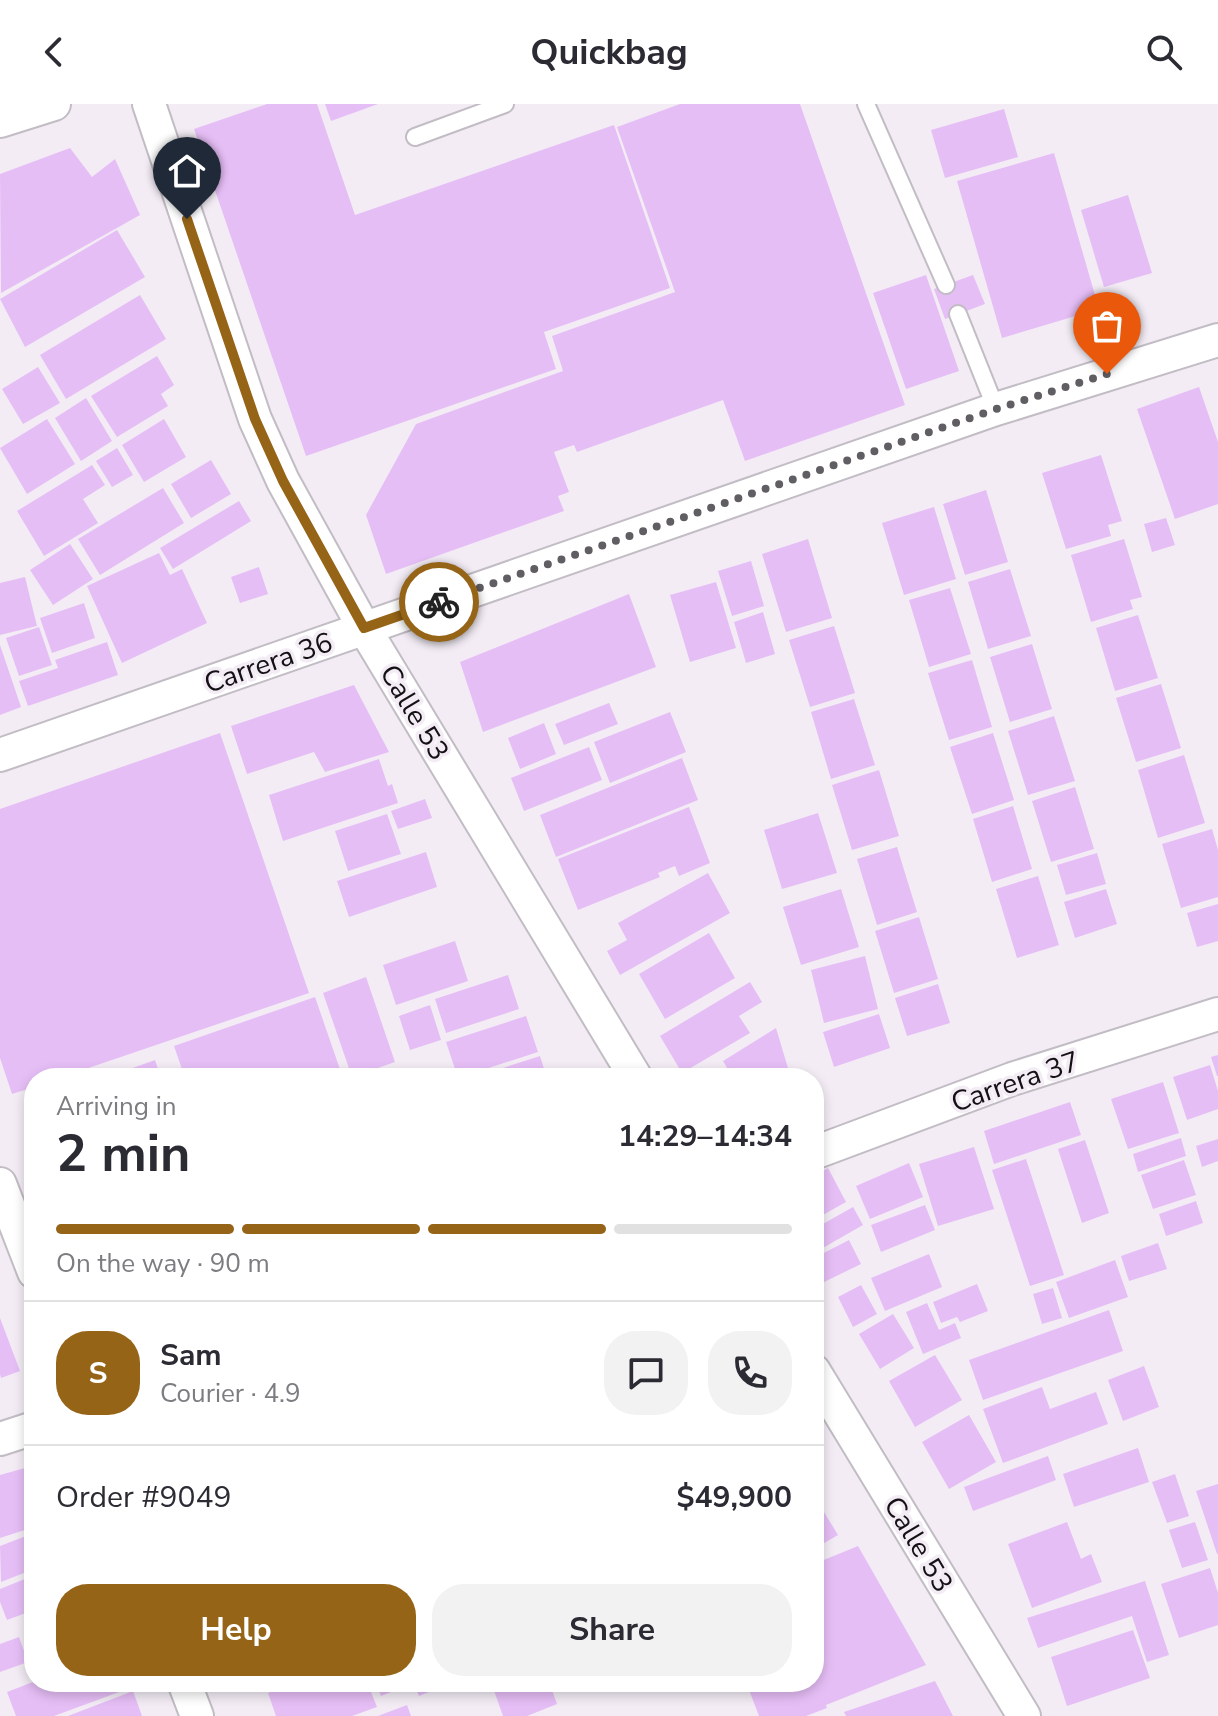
<!DOCTYPE html>
<meta charset="utf-8">
<style>
:root{--surface:#fff;--page:#f2f2f3;--text:#2b2b33;--muted:#7c7c81;--line:#e1e1e2;--accent:#966417}
body{margin:0;font-family:"Nunito Sans",sans-serif;background:var(--page);color:var(--text);height:100vh;display:flex;flex-direction:column;font-size:30px;white-space:nowrap}
*{box-sizing:border-box;margin:0}
p{font-size:26px;color:var(--muted)}
.icon{flex:none;width:44px;height:44px;fill:none;stroke:currentColor;stroke-width:2;stroke-linecap:round;stroke-linejoin:round}
.map{position:relative;flex:1;overflow:hidden}
.drawer{position:absolute;left:24px;top:964px;width:800px;height:624px;display:flex;flex-direction:column;background:var(--surface);border-radius:32px;box-shadow:0 4px 12px #0003}
.drawer>*{flex:none}
.pin{position:absolute;display:grid;place-items:center;width:68px;height:68px;color:#fff;margin:-82px -34px;border-radius:50% 50% 50% 0;rotate:-45deg;box-shadow:0 0 8px #0007}
.pin .icon{rotate:45deg}
.courier{position:absolute;display:grid;place-items:center;width:80px;height:80px;margin:-40px;border:6px solid #966417;border-radius:50%;background:#fff;color:#222;box-shadow:0 2px 10px #0007}
.headline em{font-style:normal;font-weight:700}
.headline div{display:flex;flex-direction:column-reverse}
.headline{display:flex;align-items:center;justify-content:space-between;height:136px;padding:0 32px}
h1{font-size:52px;font-weight:700;line-height:60px}
.bar{display:grid;grid-template-columns:repeat(4,1fr);gap:12px 8px;align-content:center;height:96px;padding:0 32px}
.bar i{height:10px;border-radius:6px;background:var(--line)}
.bar .active{background:var(--accent)}
.bar p{grid-column:span 4}
.line{display:flex;align-items:center;gap:20px;padding:0 32px;border-top:2px solid var(--line)}
.line div{flex:1}
.round{display:grid;place-items:center;flex:none;width:84px;height:84px;border-radius:32px;background:var(--page)}
.cta{display:flex;gap:16px;margin-top:auto;padding:16px 32px}
.cta a{flex:1;height:92px;border-radius:32px;background:var(--accent);color:#fff;font-size:32px;font-weight:700;line-height:92px;text-align:center}
.cta a+a{background:var(--page);color:var(--text)}
header{display:flex;justify-content:space-between;align-items:center;height:104px;padding:0 32px;background:var(--surface);font-size:36px;font-weight:700}
.map>svg:first-child{display:block}
.building{fill:#e6bef6}
.lines{fill:none;stroke-linecap:round;stroke-linejoin:round}
.service-casing{stroke:#c2bcc4;stroke-width:20}
.minor-casing{stroke:#c2bcc4;stroke-width:36}
.service{stroke:#fff;stroke-width:16}
.minor{stroke:#fff;stroke-width:32}
.done{stroke:#615e63;stroke-width:8;stroke-dasharray:0 14.4}
.route{stroke:#966417;stroke-width:10}
.labels{text-anchor:middle;stroke-width:7;stroke-linejoin:round;paint-order:stroke}
.street-label{font-size:28px;fill:#131114;stroke:#f3ecf5}
</style>
<header><svg class="icon" aria-label="back" viewBox="0 0 24 24"><path d="M15 5l-7 7 7 7"/></svg>Quickbag<svg class="icon" aria-label="search" viewBox="0 0 24 24"><circle cx="10" cy="10" r="6"/><path d="M15 15l6 6"/></svg></header>
<div class="map">
<svg width="1218" height="1612" viewBox="0 0 1218 1612">
<rect width="100%" height="100%" fill="#f3ecf5"/>
<!-- building -->
<g class="building">
<polygon points="267,0 317,0 355,111 614,21 670,184 544,228 556,265 306,352 194,25"/>
<polygon points="325,0 378,0 331,17"/>
<polygon points="680,0 800,0 905,301 745,357 723,296 577,348 574,341 554,348 569,388 558,392 564,407 386,470 366,411 416,320 563,267 552,232 675,188 617,23"/>
<polygon points="1004,5 1018,53 945,74 931,26"/>
<polygon points="70,44 92,73 115,55 140,111 1,189 0,70"/>
<polygon points="1054,49 1099,205 1002,234 957,77"/>
<polygon points="1128,91 1152,169 1104,183 1081,106"/>
<polygon points="117,126 145,173 25,243 0,195"/>
<polygon points="926,171 959,267 906,285 873,189"/>
<polygon points="973,171 985,200 945,215 934,185"/>
<polygon points="140,191 166,235 66,295 40,251"/>
<polygon points="157,252 174,281 161,290 168,302 117,333 91,292"/>
<polygon points="38,263 60,299 23,320 2,285"/>
<polygon points="1199,283 1218,338 1218,400 1175,415 1137,305"/>
<polygon points="86,294 112,337 81,357 55,314"/>
<polygon points="47,315 75,360 27,390 0,344"/>
<polygon points="164,315 186,353 144,378 122,341"/>
<polygon points="117,344 133,371 112,383 96,357"/>
<polygon points="1101,351 1122,417 1108,421 1111,432 1066,445 1042,369"/>
<polygon points="211,356 231,390 191,414 171,380"/>
<polygon points="92,361 105,381 83,395 98,419 44,452 17,407"/>
<polygon points="163,384 184,419 100,471 78,435"/>
<polygon points="986,386 1008,458 965,471 943,400"/>
<polygon points="239,397 251,417 173,465 160,444"/>
<polygon points="934,403 956,475 904,491 882,419"/>
<polygon points="1166,414 1175,441 1152,448 1144,420"/>
<polygon points="808,435 832,514 786,528 762,450"/>
<polygon points="1124,435 1142,493 1130,496 1133,505 1091,518 1071,451"/>
<polygon points="70,440 93,475 53,501 30,466"/>
<polygon points="159,449 170,471 182,465 207,519 122,559 87,482"/>
<polygon points="751,457 764,502 732,512 718,467"/>
<polygon points="259,463 268,490 240,499 231,473"/>
<polygon points="1010,465 1031,532 988,545 968,478"/>
<polygon points="25,473 37,522 0,531 0,479"/>
<polygon points="716,478 736,544 690,558 670,491"/>
<polygon points="950,484 971,550 929,563 909,496"/>
<polygon points="629,490 656,563 483,628 460,558"/>
<polygon points="84,499 95,534 52,549 40,514"/>
<polygon points="763,508 775,550 746,559 734,518"/>
<polygon points="1138,511 1158,574 1115,587 1096,524"/>
<polygon points="834,522 855,589 810,603 789,536"/>
<polygon points="39,523 52,561 19,572 6,534"/>
<polygon points="107,538 118,571 28,602 19,577 58,564 55,556"/>
<polygon points="1032,540 1052,605 1010,618 990,553"/>
<polygon points="0,541 21,603 0,611"/>
<polygon points="972,556 992,623 949,636 928,569"/>
<polygon points="1161,580 1181,644 1136,658 1116,594"/>
<polygon points="354,581 389,648 325,668 314,648 247,670 231,622"/>
<polygon points="854,595 875,661 831,675 811,608"/>
<polygon points="609,599 618,620 564,641 555,620"/>
<polygon points="670,608 686,648 610,679 594,638"/>
<polygon points="1054,612 1075,677 1028,691 1008,627"/>
<polygon points="544,619 556,650 520,665 508,634"/>
<polygon points="220,629 309,889 59,974 34,974 34,983 12,990 0,954 0,705"/>
<polygon points="993,629 1014,696 972,710 950,643"/>
<polygon points="589,643 602,676 524,707 511,674"/>
<polygon points="1184,651 1205,719 1158,734 1138,666"/>
<polygon points="682,654 698,696 556,753 540,711"/>
<polygon points="379,655 388,682 392,680 398,699 283,737 269,691"/>
<polygon points="879,666 899,732 852,746 832,681"/>
<polygon points="1075,683 1094,745 1051,758 1032,697"/>
<polygon points="425,695 432,714 398,725 391,707"/>
<polygon points="1013,702 1032,765 992,778 973,715"/>
<polygon points="689,703 710,759 679,772 675,762 658,769 660,773 578,806 558,755"/>
<polygon points="818,709 837,769 782,785 764,726"/>
<polygon points="387,710 401,750 348,767 335,727"/>
<polygon points="1212,725 1218,746 1218,793 1181,804 1162,740"/>
<polygon points="897,743 917,808 877,821 857,755"/>
<polygon points="426,748 437,783 349,813 337,777"/>
<polygon points="1097,749 1106,780 1066,791 1057,761"/>
<polygon points="708,769 730,809 620,871 607,847 627,836 618,819"/>
<polygon points="1038,772 1059,841 1017,854 996,785"/>
<polygon points="841,785 859,843 801,861 783,803"/>
<polygon points="1106,785 1117,820 1075,834 1064,798"/>
<polygon points="1218,800 1218,837 1197,843 1187,809"/>
<polygon points="919,813 938,875 894,889 875,827"/>
<polygon points="709,829 735,874 665,915 639,870"/>
<polygon points="455,837 468,877 396,901 383,861"/>
<polygon points="865,852 878,905 824,919 811,866"/>
<polygon points="508,871 519,905 446,929 435,895"/>
<polygon points="366,873 395,958 352,973 323,889"/>
<polygon points="750,878 762,898 739,912 750,929 682,969 660,932"/>
<polygon points="938,880 950,919 907,932 895,894"/>
<polygon points="315,893 343,974 185,974 174,942"/>
<polygon points="430,901 441,936 410,946 399,912"/>
<polygon points="879,910 890,944 834,963 823,928"/>
<polygon points="526,912 538,948 458,974 446,938"/>
<polygon points="776,924 791,974 733,974 723,957"/>
<polygon points="1218,951 1218,972 1217,972 1211,953"/>
<polygon points="540,952 547,974 476,974 475,973"/>
<polygon points="155,956 161,974 105,974"/>
<polygon points="1210,961 1218,987 1218,1005 1187,1016 1173,973"/>
<polygon points="723,965 728,974 709,974"/>
<polygon points="1163,978 1179,1029 1128,1045 1111,995"/>
<polygon points="1070,998 1081,1031 994,1060 984,1027"/>
<polygon points="1181,1034 1186,1052 1138,1068 1133,1050"/>
<polygon points="1218,1035 1218,1057 1202,1063 1196,1042"/>
<polygon points="1085,1036 1109,1109 1082,1119 1058,1045"/>
<polygon points="974,1043 994,1105 938,1122 919,1060"/>
<polygon points="1026,1055 1064,1171 1030,1182 992,1066"/>
<polygon points="1184,1056 1196,1091 1153,1105 1141,1071"/>
<polygon points="909,1059 923,1093 870,1115 856,1082"/>
<polygon points="828,1064 846,1098 814,1116 814,1072"/>
<polygon points="1196,1097 1203,1119 1166,1132 1159,1110"/>
<polygon points="925,1101 935,1126 881,1148 871,1121"/>
<polygon points="853,1103 863,1121 814,1149 814,1125"/>
<polygon points="849,1136 861,1160 818,1181 814,1173 814,1154"/>
<polygon points="1158,1139 1167,1165 1129,1177 1121,1152"/>
<polygon points="929,1150 942,1183 885,1207 871,1174"/>
<polygon points="1115,1156 1128,1193 1069,1214 1056,1178"/>
<polygon points="977,1180 988,1207 960,1218 957,1213 941,1219 933,1198"/>
<polygon points="861,1181 877,1210 853,1223 838,1193"/>
<polygon points="1053,1184 1062,1214 1042,1220 1033,1190"/>
<polygon points="927,1199 939,1226 955,1219 961,1234 923,1250 906,1208"/>
<polygon points="1109,1206 1123,1247 983,1296 969,1256"/>
<polygon points="893,1210 914,1244 880,1265 859,1230"/>
<polygon points="0,1214 20,1267 1,1274 0,1270"/>
<polygon points="935,1251 962,1296 915,1323 889,1277"/>
<polygon points="1144,1262 1159,1303 1123,1317 1108,1276"/>
<polygon points="1042,1283 1050,1305 1096,1288 1108,1320 1003,1359 983,1305"/>
<polygon points="969,1311 996,1358 949,1385 922,1338"/>
<polygon points="1138,1344 1149,1378 1074,1403 1063,1370"/>
<polygon points="1048,1352 1056,1376 973,1407 964,1383"/>
<polygon points="25,1364 29,1376 34,1374 34,1423 0,1434 0,1371"/>
<polygon points="1175,1370 1189,1412 1167,1419 1152,1378"/>
<polygon points="1218,1380 1218,1450 1217,1450 1196,1387"/>
<polygon points="815,1383 818,1394 816,1395 838,1431 814,1445"/>
<polygon points="1067,1418 1081,1455 1091,1450 1102,1478 1032,1504 1008,1440"/>
<polygon points="1195,1418 1208,1456 1182,1464 1169,1426"/>
<polygon points="34,1429 34,1465 1,1478 0,1442"/>
<polygon points="858,1442 926,1561 826,1601 827,1604 806,1612 759,1612 746,1578 814,1578 814,1460"/>
<polygon points="1210,1464 1218,1489 1218,1521 1179,1534 1161,1480"/>
<polygon points="30,1473 34,1482 34,1506 7,1516 0,1498 0,1485"/>
<polygon points="1145,1477 1169,1551 1147,1558 1132,1512 1038,1544 1027,1514"/>
<polygon points="34,1522 34,1547 26,1526"/>
<polygon points="1133,1526 1150,1574 1067,1602 1051,1553"/>
<polygon points="19,1533 28,1558 0,1568 0,1540"/>
<polygon points="935,1577 953,1612 846,1612 844,1608"/>
<polygon points="33,1578 137,1578 138,1581 54,1612 16,1612 7,1588"/>
<polygon points="262,1578 282,1578 264,1585"/>
<polygon points="297,1578 367,1578 377,1603 352,1612 276,1612 268,1589"/>
<polygon points="375,1578 404,1578 406,1582 381,1592"/>
<polygon points="413,1578 442,1578 444,1582 419,1592"/>
<polygon points="491,1578 549,1578 557,1600 527,1612 503,1612"/>
<polygon points="133,1587 142,1612 68,1612"/>
<polygon points="407,1601 411,1612 378,1612"/>
</g>
<g class="lines">
<!-- service casing -->
<g class="service-casing">
<g id="service">
<polyline points="866,0 946,181"/>
<polyline points="415,33 505,0"/>
<polyline points="958,210 996,305"/>
</g>
</g>
<!-- minor casing -->
<g class="minor-casing">
<g id="minor">
<polyline points="149,0 255,315 283,377 364,524 636,974"/>
<polyline points="0,17 54,0"/>
<polyline points="0,651 996,305 1218,236"/>
<polyline points="814,1049 1012,975 1218,910"/>
<polyline points="0,1080 34,1168"/>
<polyline points="814,1267 1024,1612"/>
<polyline points="0,1335 34,1324"/>
<polyline points="184,1578 197,1612"/>
</g>
</g>
<!-- service -->
<use href="#service" class="service"/>
<!-- minor -->
<use href="#minor" class="minor"/>
</g>
<g class="lines">
<!-- done -->
<polyline class="done" points="439,498 996,305 1107,270"/>
<!-- route -->
<polyline class="route" points="187,115 255,315 283,377 364,524 439,498"/>
</g>
<g class="labels">
<!-- street labels -->
<g class="street-label">
<text transform="translate(268 558) rotate(-19)" y="10">Carrera 36</text>
<text transform="translate(415 608) rotate(59)" y="10">Calle 53</text>
<text transform="translate(1015 977) rotate(-19)" y="10">Carrera 37</text>
<text transform="translate(919 1440) rotate(59)" y="10">Calle 53</text>
</g>
</g>
</svg>
<div class="pin" style="left:1107px;top:270px;background:#ea580c"><svg class="icon" aria-label="bag" viewBox="0 0 24 24"><path d="M5 8h14l-1 12H6zM9 8a3 3 0 0 1 6 0"/></svg></div>
<div class="pin" style="left:187px;top:115px;background:#1f2937"><svg class="icon" aria-label="home" viewBox="0 0 24 24"><path d="M3 11l9-7 9 7M6 9v11h12V9"/></svg></div>
<div class="courier" style="left:439px;top:498px"><svg class="icon" aria-label="bike" viewBox="0 0 24 24"><circle cx="6" cy="16" r="4"/><circle cx="18" cy="16" r="4"/><path d="M6 16l4-8h5l3 8M10 8l3 8H6M13 5h3"/></svg></div>
<section class="drawer">
<div class="headline"><div><h1>2 min</h1><p>Arriving in</p></div><em>14:29–14:34</em></div>
<div class="bar"><i class="active"></i><i class="active"></i><i class="active"></i><i></i><p>On the way · 90 m</p></div>
<div class="line" style="height:144px"><b class="round" style="background:var(--accent);color:#fff">S</b><div><b>Sam</b><p>Courier · 4.9</p></div><a class="round"><svg class="icon" aria-label="chat" viewBox="0 0 24 24"><path d="M4 5h16v11H9l-5 4z"/></svg></a><a class="round"><svg class="icon" aria-label="phone" viewBox="0 0 24 24"><path d="M5 4h4l2 5-3 2q2 4 5 5l2-3 5 2v4C11 20 4 13 5 4z"/></svg></a></div>
<div class="line" style="height:104px"><div>Order #9049</div><b>$49,900</b></div>
<div class="cta"><a>Help</a><a>Share</a></div>
</section>
</div>
